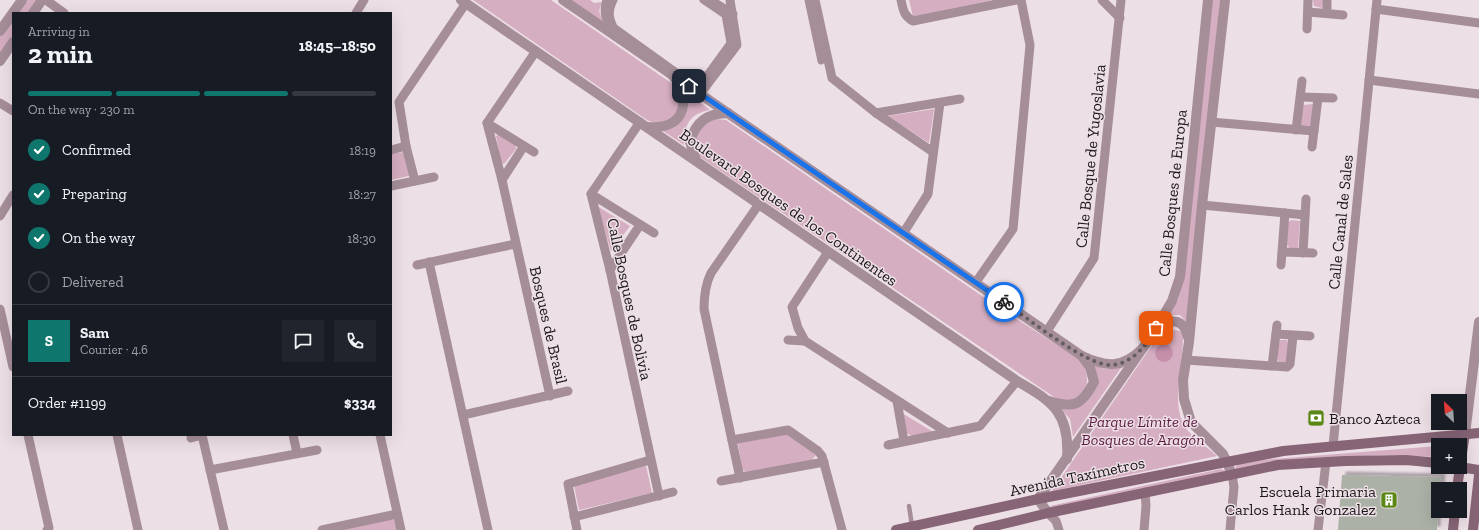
<!DOCTYPE html>
<meta charset="utf-8">
<style>
:root{--surface:#171b24;--page:#20242c;--text:#f1f3f6;--muted:#9ea1a6;--line:#363941;--accent:#0f766e}
body{margin:0;font-family:"Zilla Slab",serif;background:var(--page);color:var(--text);height:100vh;display:flex;flex-direction:column;font-size:15px;white-space:nowrap}
*{box-sizing:border-box;margin:0}
p{font-size:13px;color:var(--muted)}
.icon{flex:none;width:22px;height:22px;fill:none;stroke:currentColor;stroke-width:2;stroke-linecap:round;stroke-linejoin:round}
.map{position:relative;flex:1;overflow:hidden}
.details{position:absolute;left:12px;top:12px;width:380px;height:424px;display:flex;flex-direction:column;background:var(--surface);border-radius:0px;box-shadow:0 4px 16px #0002}
.details>*{flex:none}
.needle{width:26px;rotate:335deg}
.controls{position:absolute;left:1431px;top:394px;display:grid;gap:8px}
.controls a{display:grid;place-items:center;width:36px;height:36px;border-radius:0px;background:var(--surface);box-shadow:0 4px 16px #0002;font-size:20px}
.pin{position:absolute;display:grid;place-items:center;width:34px;height:34px;color:#fff;margin:-17px;border-radius:8px;box-shadow:0 2px 6px #0006}
.courier{position:absolute;display:grid;place-items:center;width:40px;height:40px;margin:-20px;border:3px solid #1a73e8;border-radius:50%;background:#fff;color:#222;box-shadow:0 1px 5px #0007}
.headline em{font-style:normal;font-weight:700}
.headline div{display:flex;flex-direction:column-reverse}
.headline{display:flex;align-items:center;justify-content:space-between;height:68px;padding:0 16px}
h1{font-size:26px;font-weight:700;line-height:30px}
.bar{display:grid;grid-template-columns:repeat(4,1fr);gap:6px 4px;align-content:center;height:48px;padding:0 16px}
.bar i{height:5px;border-radius:3px;background:var(--line)}
.bar .active{background:var(--accent)}
.bar p{grid-column:span 4}
.line{display:flex;align-items:center;gap:10px;padding:0 16px;border-top:1px solid var(--line)}
.line div{flex:1}
.round{display:grid;place-items:center;flex:none;width:42px;height:42px;border-radius:0px;background:var(--page)}
ol{padding:0 16px;list-style:none}
li{display:flex;align-items:center;gap:12px;height:44px}
li p{margin-inline-start:auto}
li .icon{padding:4px;border-radius:50%;background:var(--accent);color:#fff;stroke-width:4}
li:last-child{color:var(--muted)}
li i{width:22px;height:22px;border:2px solid var(--line);border-radius:50%}
.map>svg:first-child{display:block}
.green{fill:#d6aec1}
.water{fill:#c58faa}
.building{fill:#abb1a6;filter:url(#shadow)}
.lines{fill:none;stroke-linecap:round;stroke-linejoin:round}
.service{stroke:#a68e99;stroke-width:4.5}
.pedestrian{stroke:#a68e99;stroke-width:7}
.minor{stroke:#a68e99;stroke-width:9}
.tertiary{stroke:#a68e99;stroke-width:10}
.secondary{stroke:#876576;stroke-width:10}
.done{stroke:#645d61;stroke-width:4;stroke-dasharray:0 7.2}
.route{stroke:#1a73e8;stroke-width:5}
.labels{text-anchor:middle;stroke-width:3;stroke-linejoin:round;paint-order:stroke}
.street-label{font-size:16px;fill:#1b1719;stroke:#eddfe6}
.poi-label{font-size:16px;fill:#1b1719;stroke:#eddfe6;text-anchor:start}
.park-label{font-size:16px;font-style:italic;fill:#5c1b41;stroke:#eddfe6}
</style>
<div class="map">
<svg width="1479" height="530" viewBox="0 0 1479 530">
<defs>
<filter id="shadow"><feDropShadow dx="3.5" dy="-3.5" stdDeviation="1" flood-color="#0004"/></filter>
</defs>
<rect width="100%" height="100%" fill="#eddfe6"/>
<!-- green -->
<g class="green">
<polygon points="19,0 40,0 31,13 13,13 13,39 0,58 0,27"/>
<polygon points="473,0 551,0 674,85 681,103 673,120 659,125 647,120"/>
<polygon points="571,0 590,0 594,3 602,2 599,11 605,26"/>
<polygon points="909,0 992,0 913,17"/>
<polygon points="1212,0 1220,0 1190,302 1186,321 1180,315 1173,315 1163,321 1178,300 1184,274"/>
<polygon points="1313,0 1323,0 1322,8 1314,6"/>
<path d="M688,93L710,110C689,114 684,125 684,145L660,129C683,125 690,116 688,93Z"/>
<polygon points="1313,104 1310,129 1300,128 1303,105"/>
<polygon points="934,109 929,143 888,116"/>
<path d="M716,119L726,120L998,307L1082,361C1088,373 1091,391 1077,399C1072,401 1065,401 1060,401L700,157C691,137 697,128 716,119Z"/>
<polygon points="499,134 515,143 516,149 504,164 501,163 496,136"/>
<polygon points="404,152 410,171 409,176 391,180 391,154"/>
<polygon points="597,206 630,226 611,251"/>
<polygon points="1291,220 1300,221 1298,248 1290,248 1285,243 1286,225"/>
<path d="M1169,329L1180,331L1183,334C1184,362 1170,402 1185,427C1191,436 1208,448 1217,456L1052,491L1157,338Z"/>
<path d="M1280,340H1287C1291,348 1288,357 1285,364H1279L1277,358L1278,342Z"/>
<path d="M1095,365C1106,371 1112,370 1123,365L1073,437L1070,419L1061,409C1085,411 1088,394 1097,377Z"/>
<polygon points="902,413 935,433 913,437 907,433"/>
<polygon points="787,434 816,455 811,461 746,473 742,469 738,443"/>
<polygon points="1438,446 1438,457 1382,455 1260,464 1237,470 1235,468 1238,464 1260,460"/>
<polygon points="646,466 652,493 579,510 574,485"/>
<polygon points="1221,469 1225,471 1224,474 1055,509 1050,506"/>
<polygon points="390,518 395,521 397,530 339,530"/>
</g>
<!-- water -->
<circle class="water" cx="1164" cy="353" r="9"/>
<!-- building -->
<polygon class="building" points="1342,475 1442,477 1441,489 1438,489 1437,530 1338,530"/>
<g class="lines">
<!-- service -->
<polyline class="service" points="909,506 912,526"/>
<!-- pedestrian -->
<g class="pedestrian">
<path d="M614,0C609,11 609,16 614,27L692,83H701L730,43L725,15L703,0"/>
<polyline points="808,0 821,61"/>
</g>
<!-- minor -->
<g class="minor">
<polyline points="46,0 64,13"/>
<path d="M607,0C602,14 608,23 615,36"/>
<polyline points="710,0 733,14"/>
<polyline points="815,0 832,78 876,113 933,152"/>
<path d="M901,0C903,10 904,16 913,21L1016,0"/>
<polyline points="1102,0 1120,18"/>
<polyline points="1376,9 1479,23"/>
<polyline points="1308,12 1343,15"/>
<polyline points="356,13 364,0"/>
<polyline points="1327,13 1327,0"/>
<polyline points="1307,29 1308,0"/>
<polyline points="536,51 487,123 502,180 550,396"/>
<polyline points="1369,80 1479,94"/>
<polyline points="700,94 737,45 730,0"/>
<polyline points="1301,97 1333,98"/>
<polyline points="0,103 13,111"/>
<polyline points="876,113 960,99"/>
<polyline points="640,122 591,194 610,270 659,496"/>
<polyline points="1211,122 1314,131"/>
<polyline points="487,123 534,152"/>
<polyline points="1296,130 1302,81"/>
<polyline points="1312,147 1318,98"/>
<polyline points="391,150 406,146"/>
<polyline points="502,180 524,146"/>
<polyline points="415,181 406,146 399,102 466,3"/>
<polyline points="391,186 434,177"/>
<polyline points="591,194 654,233"/>
<polyline points="1202,205 1305,215"/>
<polyline points="0,216 13,195"/>
<polyline points="904,232 928,194 940,103"/>
<polyline points="828,252 792,307 798,328 805,341 948,433"/>
<polyline points="1283,252 1313,253"/>
<polyline points="1303,253 1306,199"/>
<polyline points="429,262 488,530"/>
<polyline points="417,265 515,244"/>
<polyline points="1281,265 1285,213"/>
<polyline points="610,270 640,225"/>
<polyline points="976,282 1013,229 1030,45 1021,0"/>
<polyline points="0,309 13,367"/>
<polyline points="1047,331 1094,258 1121,0"/>
<polyline points="1276,334 1310,336"/>
<polyline points="788,340 805,341"/>
<polyline points="1186,360 1287,367 1290,364 1293,336"/>
<polyline points="1272,366 1277,325"/>
<polyline points="897,401 904,441"/>
<polyline points="463,415 568,391"/>
<polyline points="28,435 49,528 47,530"/>
<polyline points="117,435 138,530"/>
<polyline points="202,435 224,530"/>
<polyline points="293,435 297,453"/>
<polyline points="380,435 401,530"/>
<polyline points="191,438 202,435"/>
<polyline points="732,440 788,430 818,451 822,456 842,530"/>
<polyline points="888,445 980,426 1017,381"/>
<polyline points="1333,446 1377,0"/>
<polyline points="210,470 317,450"/>
<path d="M740,478L704,309C704,296 705,285 711,273L759,204"/>
<polyline points="721,481 824,462"/>
<polyline points="1048,513 1056,521 1059,530"/>
<polyline points="574,517 673,492"/>
<polyline points="322,530 397,514"/>
<polyline points="577,530 568,484 650,460"/>
<polyline points="1144,530 1146,506 1145,492"/>
<polyline points="1230,530 1234,487 1232,474"/>
<polyline points="1318,530 1326,462"/>
</g>
<!-- tertiary -->
<g class="tertiary">
<path d="M461,0L1017,381C1054,402 1070,414 1067,459"/>
<path d="M563,0L1082,356C1106,367 1122,369 1142,349"/>
<polyline points="1225,0 1202,205 1189,342 1183,380 1184,399 1191,422 1223,454 1232,474"/>
<polyline points="33,13 42,0"/>
<polyline points="0,31 22,0"/>
<polyline points="0,61 13,42"/>
<path d="M648,127C682,130 693,104 674,77"/>
<path d="M696,160L690,142C695,122 708,113 728,113"/>
<path d="M1156,331C1170,318 1183,317 1188,337"/>
<path d="M1049,401C1074,409 1082,405 1094,382L1090,367L1082,356"/>
<polyline points="1465,434 1479,322"/>
<polyline points="1048,513 1038,499 1152,335 1172,301 1180,277 1208,0"/>
</g>
<!-- secondary -->
<g class="secondary">
<polyline points="1460,466 1465,434"/>
<polyline points="1460,467 1479,470"/>
<polyline points="1457,489 1460,467"/>
<polyline points="896,530 1038,499 1283,451 1479,433"/>
<polyline points="978,530 1048,513 1278,465 1345,461 1406,460 1438,463"/>
<polyline points="1453,530 1455,511"/>
<polyline points="1473,530 1479,475"/>
</g>
</g>
<g class="lines">
<!-- done -->
<path class="done" d="M1004,302C1026,317 1087,366 1111,365C1132,364 1147,345 1156,328"/>
<!-- route -->
<polyline class="route" points="689,86 1004,302"/>
</g>
<!-- icons -->
<defs>
<g id="bank-square" transform="scale(0.9)"><rect x="-9" y="-9" width="18" height="18" rx="4" fill="#5a8716" stroke="#eddfe6"/><path d="M-6-4H6V4H-6ZM0-2.3a2.3 2.3 0 1 0 0 4.6a2.3 2.3 0 1 0 0-4.6Z" fill="#fff"/></g>
<g id="building-square" transform="scale(0.9)"><rect x="-9" y="-9" width="18" height="18" rx="4" fill="#5a8716" stroke="#eddfe6"/><path d="M-4-6H4V6H1V3H-1V6H-4ZM-2.5-4.3h1.7v1.8h-1.7ZM.8-4.3h1.7v1.8H.8ZM-2.5-1h1.7V.8h-1.7ZM.8-1h1.7V.8H.8Z" fill="#fff"/></g>
</defs>
<g fill-rule="evenodd">
<use href="#bank-square" x="1316" y="418"/>
<use href="#building-square" x="1389" y="500"/>
</g>
<g class="labels">
<!-- street labels -->
<g class="street-label">
<text transform="translate(1090 156) rotate(-84)" y="6">Calle Bosque de Yugoslavia</text>
<text transform="translate(1172 193) rotate(-84)" y="6">Calle Bosques de Europa</text>
<text transform="translate(789 207) rotate(35)" y="6">Boulevard Bosques de los Continentes</text>
<text transform="translate(1340 222) rotate(-84)" y="6">Calle Canal de Sales</text>
<text transform="translate(630 299) rotate(78)" y="6">Calle Bosques de Bolivia</text>
<text transform="translate(549 325) rotate(77)" y="6">Bosques de Brasil</text>
<text transform="translate(1077 476) rotate(-12)" y="6">Avenida Taxímetros</text>
</g>
<!-- poi labels -->
<g class="poi-label">
<text x="1329" y="424">Banco Azteca</text>
<text x="1376" y="497" text-anchor="end">Escuela Primaria<tspan x="1376" dy="18">Carlos Hank Gonzalez</tspan></text>
</g>
<!-- park labels -->
<g class="park-label">
<text x="1143" y="427">Parque Límite de<tspan x="1143" dy="18">Bosques de Aragón</tspan></text>
</g>
</g>
</svg>
<div class="controls">
<a><svg class="needle" viewBox="-14 -14 28 28"><path d="M0-13l5 13h-10z" fill="#e53935"/><path d="M0 13l5-13h-10z" fill="#9ea1a6"/></svg></a>
<a>+</a>
<a>−</a>
</div>
<div class="pin" style="left:1156px;top:328px;background:#ea580c"><svg class="icon" aria-label="bag" viewBox="0 0 24 24"><path d="M5 8h14l-1 12H6zM9 8a3 3 0 0 1 6 0"/></svg></div>
<div class="pin" style="left:689px;top:86px;background:#1f2937"><svg class="icon" aria-label="home" viewBox="0 0 24 24"><path d="M3 11l9-7 9 7M6 9v11h12V9"/></svg></div>
<div class="courier" style="left:1004px;top:302px"><svg class="icon" aria-label="bike" viewBox="0 0 24 24"><circle cx="6" cy="16" r="4"/><circle cx="18" cy="16" r="4"/><path d="M6 16l4-8h5l3 8M10 8l3 8H6M13 5h3"/></svg></div>
<section class="details">
<div class="headline"><div><h1>2 min</h1><p>Arriving in</p></div><em>18:45–18:50</em></div>
<div class="bar"><i class="active"></i><i class="active"></i><i class="active"></i><i></i><p>On the way · 230 m</p></div>
<ol>
<li><svg class="icon" aria-label="check" viewBox="0 0 24 24"><path d="M5 12l5 5 9-10"/></svg>Confirmed<p>18:19</p></li>
<li><svg class="icon" aria-label="check" viewBox="0 0 24 24"><path d="M5 12l5 5 9-10"/></svg>Preparing<p>18:27</p></li>
<li><svg class="icon" aria-label="check" viewBox="0 0 24 24"><path d="M5 12l5 5 9-10"/></svg>On the way<p>18:30</p></li>
<li><i></i>Delivered</li>
</ol>
<div class="line" style="height:72px"><b class="round" style="background:var(--accent);color:#fff">S</b><div><b>Sam</b><p>Courier · 4.6</p></div><a class="round"><svg class="icon" aria-label="chat" viewBox="0 0 24 24"><path d="M4 5h16v11H9l-5 4z"/></svg></a><a class="round"><svg class="icon" aria-label="phone" viewBox="0 0 24 24"><path d="M5 4h4l2 5-3 2q2 4 5 5l2-3 5 2v4C11 20 4 13 5 4z"/></svg></a></div>
<div class="line" style="height:52px"><div>Order #1199</div><b>$334</b></div>
</section>
</div>
